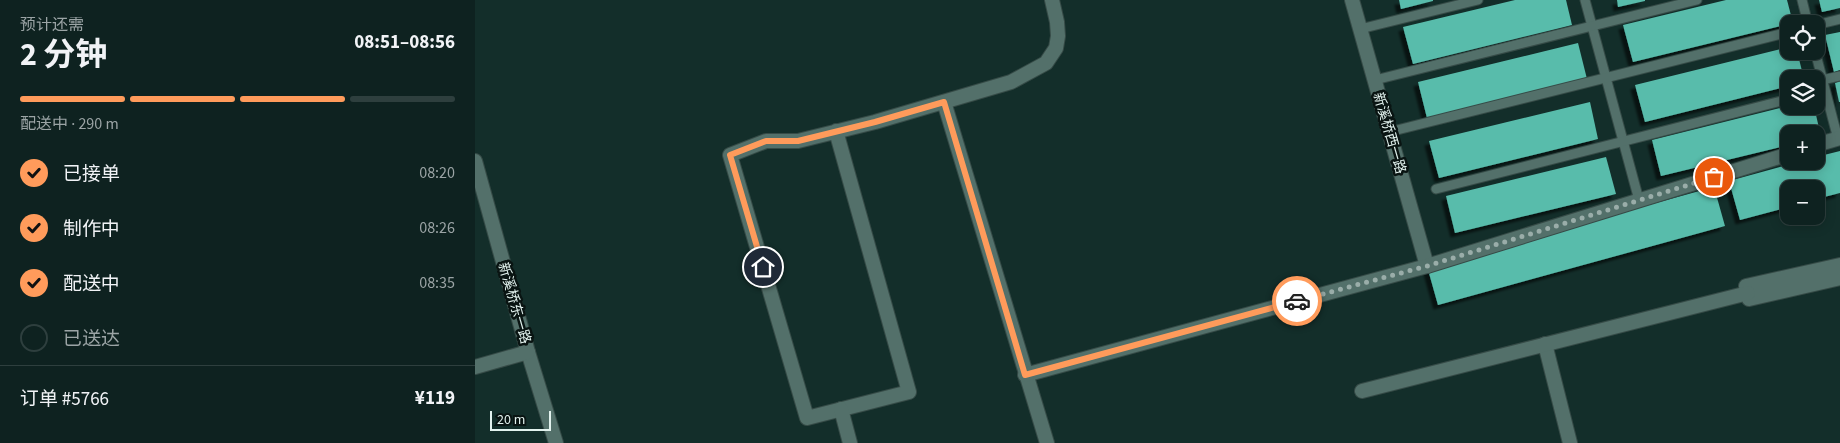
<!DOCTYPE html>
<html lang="zh">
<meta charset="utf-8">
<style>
:root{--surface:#0e2220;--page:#172a29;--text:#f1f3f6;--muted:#9ba4a5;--line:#2e3f3e;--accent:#ff9b5b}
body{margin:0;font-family:"Source Sans 3","Noto Sans SC",sans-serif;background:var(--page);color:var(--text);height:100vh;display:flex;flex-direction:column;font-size:19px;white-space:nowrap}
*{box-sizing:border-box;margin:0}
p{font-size:16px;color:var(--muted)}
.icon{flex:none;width:28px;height:28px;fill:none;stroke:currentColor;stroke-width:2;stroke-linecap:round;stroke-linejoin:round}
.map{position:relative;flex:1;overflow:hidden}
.side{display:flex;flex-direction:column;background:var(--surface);width:475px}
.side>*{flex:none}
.fabs{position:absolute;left:1305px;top:15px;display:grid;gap:10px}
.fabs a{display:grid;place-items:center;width:45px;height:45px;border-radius:10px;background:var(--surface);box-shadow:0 2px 12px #0003,0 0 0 1px var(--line);font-size:25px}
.scale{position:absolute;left:15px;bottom:12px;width:61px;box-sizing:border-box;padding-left:5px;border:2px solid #e2f2ee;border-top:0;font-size:14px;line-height:18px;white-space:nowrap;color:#e2f2ee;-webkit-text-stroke:4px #091412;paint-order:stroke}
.pin{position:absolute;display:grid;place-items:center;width:42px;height:42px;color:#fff;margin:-21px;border:2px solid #fff;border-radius:50%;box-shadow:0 1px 5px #0007}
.courier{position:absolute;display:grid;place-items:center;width:50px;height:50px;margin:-25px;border:4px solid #ff9b5b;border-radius:50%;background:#fff;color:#222;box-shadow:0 1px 6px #0007}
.summary em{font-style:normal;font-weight:700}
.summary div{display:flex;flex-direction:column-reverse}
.summary{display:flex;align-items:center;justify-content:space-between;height:85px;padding:0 20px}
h1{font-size:32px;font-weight:700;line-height:38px}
.bar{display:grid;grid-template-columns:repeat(4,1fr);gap:8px 5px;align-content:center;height:60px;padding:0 20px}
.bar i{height:6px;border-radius:4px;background:var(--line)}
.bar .active{background:var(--accent)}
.bar p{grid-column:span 4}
.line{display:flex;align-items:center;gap:12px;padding:0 20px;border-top:1px solid var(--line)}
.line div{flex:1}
ol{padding:0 20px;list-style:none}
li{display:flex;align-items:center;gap:15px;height:55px}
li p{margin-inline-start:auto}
li .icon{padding:5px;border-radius:50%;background:var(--accent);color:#111;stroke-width:4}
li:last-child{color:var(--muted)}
li i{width:28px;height:28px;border:2px solid var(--line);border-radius:50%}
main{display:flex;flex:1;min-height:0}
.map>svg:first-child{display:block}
.building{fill:#59bcab;filter:url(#shadow)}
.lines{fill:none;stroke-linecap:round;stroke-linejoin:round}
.service-casing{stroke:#364b47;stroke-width:11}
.minor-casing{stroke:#364b47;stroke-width:16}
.service{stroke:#53706a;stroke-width:9}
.minor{stroke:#53706a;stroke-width:14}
.done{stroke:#9aada9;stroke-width:5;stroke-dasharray:0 9}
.route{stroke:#ff9b5b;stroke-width:6}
.labels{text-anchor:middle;stroke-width:5;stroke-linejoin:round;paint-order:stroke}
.street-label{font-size:14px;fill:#e2f2ee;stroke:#091412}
</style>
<main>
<section class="side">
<div class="summary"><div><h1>2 分钟</h1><p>预计还需</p></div><em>08:51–08:56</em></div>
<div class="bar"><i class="active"></i><i class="active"></i><i class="active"></i><i></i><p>配送中 · 290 m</p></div>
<ol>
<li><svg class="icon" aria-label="check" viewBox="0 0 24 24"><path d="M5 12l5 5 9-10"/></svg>已接单<p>08:20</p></li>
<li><svg class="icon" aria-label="check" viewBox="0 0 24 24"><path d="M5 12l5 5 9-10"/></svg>制作中<p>08:26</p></li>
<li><svg class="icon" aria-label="check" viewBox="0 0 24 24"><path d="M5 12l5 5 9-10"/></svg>配送中<p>08:35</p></li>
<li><i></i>已送达</li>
</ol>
<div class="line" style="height:65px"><div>订单 #5766</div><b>¥119</b></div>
</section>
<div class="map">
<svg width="1365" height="443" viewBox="0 0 1365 443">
<defs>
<filter id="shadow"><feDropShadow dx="-4.5" dy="4.5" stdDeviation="1" flood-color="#0009"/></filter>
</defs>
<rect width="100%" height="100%" fill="#132e2a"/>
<!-- building -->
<g class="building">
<polygon points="924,0 958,0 958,1 926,9"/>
<polygon points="1040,0 1091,0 1097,25 938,64 928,27"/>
<polygon points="1142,0 1170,0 1170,1 1143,7"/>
<polygon points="1251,0 1312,0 1318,23 1158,62 1148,25"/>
<polygon points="1344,0 1365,0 1365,8 1347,12"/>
<polygon points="1365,32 1365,70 1359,72 1350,35"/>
<polygon points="1103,43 1112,79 952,118 943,82"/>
<polygon points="1314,47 1314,51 1322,51 1329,79 1314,79 1314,86 1170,122 1160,85"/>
<polygon points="1365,81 1365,102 1364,102 1360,83"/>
<polygon points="1115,102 1123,139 964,178 954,141"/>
<polygon points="1313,106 1339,106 1346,137 1341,138 1341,134 1314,134 1314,145 1186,176 1177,140"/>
<polygon points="1365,151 1365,193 1341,199 1341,189 1314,189 1314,207 1265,220 1254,181 1327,161 1341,161 1341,157"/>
<polygon points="1131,157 1141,194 980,233 971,196"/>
<polygon points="1239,187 1250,226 963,305 952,266"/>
</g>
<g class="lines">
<!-- service casing -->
<g class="service-casing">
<g id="service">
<polyline points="1110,0 1164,200"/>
<polyline points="1327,0 1333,24"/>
<polyline points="1341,25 1365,19"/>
<polyline points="885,29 1003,0"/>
<polyline points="1340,51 1363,139"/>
<polyline points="900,80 1222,0"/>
<polyline points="1347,80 1365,76"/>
<polyline points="914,132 1314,32"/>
<polyline points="961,189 1314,99"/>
</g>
</g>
<!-- minor casing -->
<g class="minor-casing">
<g id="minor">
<polyline points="877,0 952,266"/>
<polyline points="469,102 572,443"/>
<polyline points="361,131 434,392 332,418 255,155 291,141 323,141 400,122 536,82 571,63 581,48 583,36 582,22 577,0"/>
<polyline points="1341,145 1365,138"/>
<polyline points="0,161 53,352 81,443"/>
<polyline points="1365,265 1271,286 1274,299 1365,278"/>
<polyline points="1070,344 1095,443"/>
<polyline points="0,367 53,352"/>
<polyline points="550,375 952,266 1314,154"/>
<polyline points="887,391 1273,293"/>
<polyline points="366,409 375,443"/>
</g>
</g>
<!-- service -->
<use href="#service" class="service"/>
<!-- minor -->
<use href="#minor" class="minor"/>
</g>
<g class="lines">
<!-- done -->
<polyline class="done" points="822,301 952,266 1239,177"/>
<!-- route -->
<polyline class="route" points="288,267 255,155 291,141 323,141 400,122 469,102 550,375 822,301"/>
</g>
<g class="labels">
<!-- street labels -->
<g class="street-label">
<text transform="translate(915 133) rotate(74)" y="5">新溪桥西一路</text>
<text transform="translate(40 303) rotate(74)" y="5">新溪桥东一路</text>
</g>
</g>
</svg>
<div class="fabs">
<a><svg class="icon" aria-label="locate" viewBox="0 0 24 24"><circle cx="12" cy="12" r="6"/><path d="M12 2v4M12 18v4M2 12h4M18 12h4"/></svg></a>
<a><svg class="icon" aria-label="layers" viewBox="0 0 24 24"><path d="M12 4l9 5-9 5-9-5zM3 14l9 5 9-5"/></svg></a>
<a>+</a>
<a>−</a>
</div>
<div class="scale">20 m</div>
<div class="pin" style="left:1239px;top:177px;background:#ea580c"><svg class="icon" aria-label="bag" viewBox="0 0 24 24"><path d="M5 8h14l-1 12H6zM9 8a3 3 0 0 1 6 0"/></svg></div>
<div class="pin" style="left:288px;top:267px;background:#1f2937"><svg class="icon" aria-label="home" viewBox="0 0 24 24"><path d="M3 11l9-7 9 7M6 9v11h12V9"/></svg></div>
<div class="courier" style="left:822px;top:301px"><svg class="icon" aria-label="car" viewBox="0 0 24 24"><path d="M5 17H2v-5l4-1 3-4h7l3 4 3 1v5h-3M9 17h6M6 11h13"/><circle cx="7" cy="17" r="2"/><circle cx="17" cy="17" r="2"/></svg></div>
</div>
</main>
